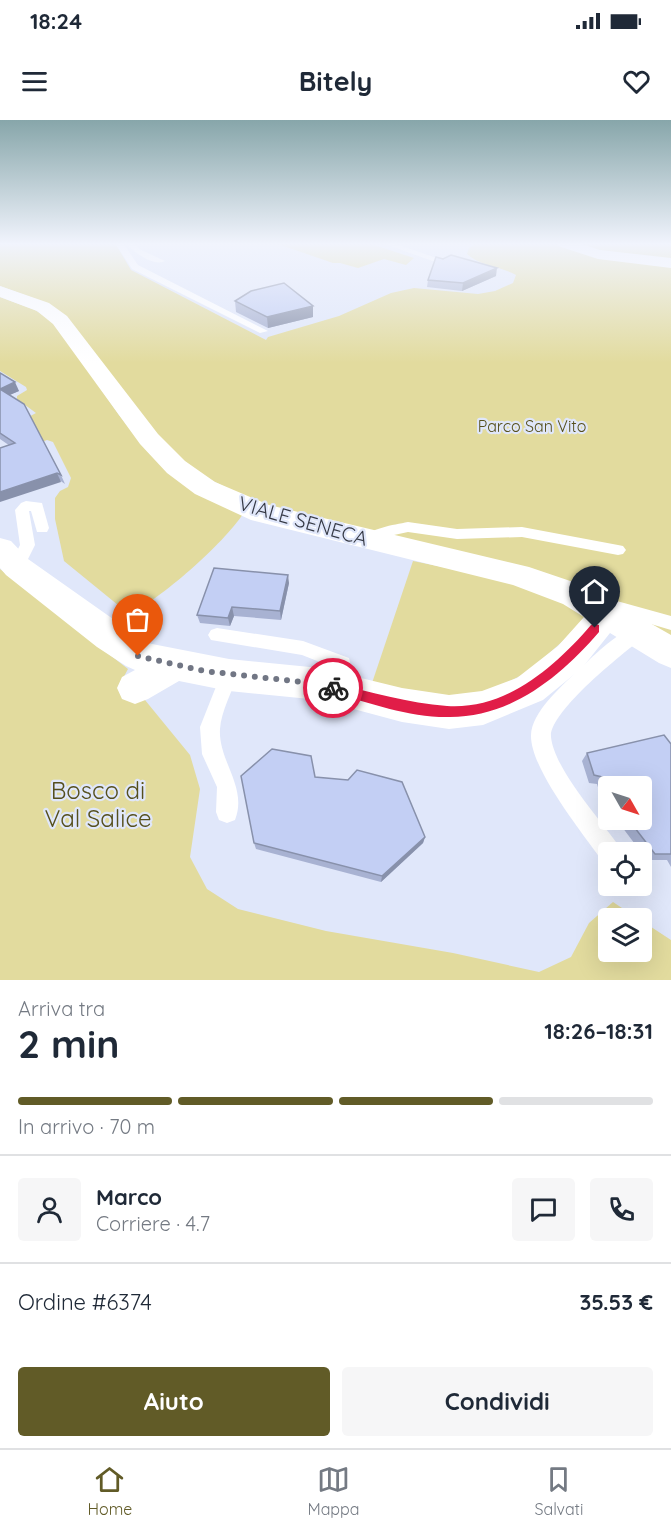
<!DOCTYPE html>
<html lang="it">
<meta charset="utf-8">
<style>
:root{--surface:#fff;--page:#f6f6f7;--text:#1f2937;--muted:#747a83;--line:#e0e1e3;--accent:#615b27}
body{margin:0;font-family:Quicksand,sans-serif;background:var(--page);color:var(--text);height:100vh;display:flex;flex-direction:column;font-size:22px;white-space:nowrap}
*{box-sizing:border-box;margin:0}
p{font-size:20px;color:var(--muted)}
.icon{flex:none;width:33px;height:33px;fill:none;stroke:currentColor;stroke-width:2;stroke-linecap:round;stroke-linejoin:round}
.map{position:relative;height:860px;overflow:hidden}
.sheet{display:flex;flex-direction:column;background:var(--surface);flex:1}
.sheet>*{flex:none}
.needle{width:39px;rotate:129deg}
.tools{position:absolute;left:598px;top:656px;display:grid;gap:12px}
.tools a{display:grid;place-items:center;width:54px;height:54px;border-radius:6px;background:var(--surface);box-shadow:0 6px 24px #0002;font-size:30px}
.pin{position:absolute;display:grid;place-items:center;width:51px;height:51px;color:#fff;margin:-62px -26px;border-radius:50% 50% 50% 0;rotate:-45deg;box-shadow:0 0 6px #0007}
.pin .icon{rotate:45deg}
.courier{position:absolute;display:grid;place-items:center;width:60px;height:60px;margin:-30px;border:4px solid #e11d48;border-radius:50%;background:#fff;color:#222;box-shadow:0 2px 8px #0007}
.headline em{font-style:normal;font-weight:800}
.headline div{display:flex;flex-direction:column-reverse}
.headline{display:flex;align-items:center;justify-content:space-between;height:102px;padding:0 18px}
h1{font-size:39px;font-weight:800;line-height:45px}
.bar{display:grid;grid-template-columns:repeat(4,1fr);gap:9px 6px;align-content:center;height:72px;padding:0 18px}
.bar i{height:8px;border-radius:4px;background:var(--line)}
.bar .current{background:var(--accent)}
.bar p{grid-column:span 4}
.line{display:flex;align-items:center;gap:15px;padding:0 18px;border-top:2px solid var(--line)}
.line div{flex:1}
.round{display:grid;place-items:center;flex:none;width:63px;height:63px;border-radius:6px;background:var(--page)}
.action{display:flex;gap:12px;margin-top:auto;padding:12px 18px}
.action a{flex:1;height:69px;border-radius:6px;background:var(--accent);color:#fff;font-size:24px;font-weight:800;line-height:69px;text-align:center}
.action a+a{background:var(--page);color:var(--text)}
.status{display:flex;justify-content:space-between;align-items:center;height:42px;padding:0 30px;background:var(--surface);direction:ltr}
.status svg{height:16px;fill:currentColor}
header{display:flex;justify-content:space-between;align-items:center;height:78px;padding:0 18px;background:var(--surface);font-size:27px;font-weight:800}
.dock{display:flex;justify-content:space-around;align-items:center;height:84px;border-top:2px solid var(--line);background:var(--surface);font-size:16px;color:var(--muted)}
.dock a{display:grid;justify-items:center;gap:3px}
.dock .current{color:var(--accent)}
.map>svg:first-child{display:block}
.green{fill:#e2db9e}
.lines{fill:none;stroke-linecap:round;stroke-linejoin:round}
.lane{fill:#fff;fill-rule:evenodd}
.street{fill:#fff;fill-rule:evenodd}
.wall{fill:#a8b2d2}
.shaded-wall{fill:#8891ab}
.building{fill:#c3cff4;stroke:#8891ab;stroke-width:1.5}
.route{fill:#e11d48}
.done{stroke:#717684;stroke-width:6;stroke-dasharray:0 10.8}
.labels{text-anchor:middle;stroke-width:4.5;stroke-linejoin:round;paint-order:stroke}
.far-park-label{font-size:16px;fill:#554f1c;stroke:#e0e7fa}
.street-label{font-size:20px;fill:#353945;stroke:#e0e7fa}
.near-park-label{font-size:24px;fill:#554f1c;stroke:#e0e7fa}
</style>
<div class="status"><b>18:24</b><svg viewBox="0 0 49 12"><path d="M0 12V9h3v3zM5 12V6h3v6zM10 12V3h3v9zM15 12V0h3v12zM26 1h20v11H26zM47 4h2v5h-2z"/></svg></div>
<header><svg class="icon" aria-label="menu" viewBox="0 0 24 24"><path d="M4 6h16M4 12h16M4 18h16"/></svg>Bitely<svg class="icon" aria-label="heart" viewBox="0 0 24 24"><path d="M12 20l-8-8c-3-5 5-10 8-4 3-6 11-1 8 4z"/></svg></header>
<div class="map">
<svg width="671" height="860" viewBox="0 0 671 860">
<rect width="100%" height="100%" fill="#e0e7fa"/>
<!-- green -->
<g class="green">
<path d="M0,123H115L131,150L266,220L268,217L339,196L391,173L414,168L478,174L495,171L513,163L516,155C500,146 480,146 467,134L469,128L477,123H555L572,130L671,146V522L627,497L255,382L207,358L172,332L41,181L0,166Z"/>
<polygon points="275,123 371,124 414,138 406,145 384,139 358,148 340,143 333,143"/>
<polygon points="570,123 671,123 671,141 594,130"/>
<path d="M0,177L35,190L54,202L119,295L148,332L169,352L243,394C224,423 160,480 129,494L64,441L55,399V378L60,371L68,367L71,358L53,322L47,320L37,324L19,302L36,293L17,279V276L27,270L26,267L0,251Z"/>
<polygon points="413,441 521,463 587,495 573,512 528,552 494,569 463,578 371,566"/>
<polygon points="0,449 128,549 120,564 145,580 190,635 200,669 190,737 207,769 238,789 326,811 453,833 539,852 571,837 589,803 613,782 637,798 609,798 609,831 642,831 642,801 671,820 671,860 0,860"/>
</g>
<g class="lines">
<!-- lane -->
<g class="lane">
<polygon points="115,123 123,123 138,145 268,211 260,213 132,149"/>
<path d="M126,123H134L139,129L165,141C154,147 133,132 126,123Z"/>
<polygon points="382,123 393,123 448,142 441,144"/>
<polygon points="26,381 42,383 49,408 47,412 37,412 31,391 29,391 35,425 22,451 12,451 9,447 20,425 15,390 21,383"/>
<path d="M408,402L457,409L522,407L618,425L623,426L626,430L623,434L618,435L522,417L457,419L408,412L394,415L368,425L361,420C370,408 393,405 408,402Z"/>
<polygon points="606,478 671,496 671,510 600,489 598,484 600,479"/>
<path d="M637,506L643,508L646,513L643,518C623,533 549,592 551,617C554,648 598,697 616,722L619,730L618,732H609L608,741L600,738C581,711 530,648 531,615C532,592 560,568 575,553C593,537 614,514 637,506Z"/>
<polygon points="217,508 303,521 349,538 357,572 355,578 348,580 341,578 335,548 302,535 211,520 208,515 211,510"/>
<path d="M229,547L235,549L238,555C232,571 221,592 220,609C218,641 248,667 235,700L227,703L219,700L216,692L217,667L202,634L200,607L223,549Z"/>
</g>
<!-- street -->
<g class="street">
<polygon points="556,123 579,123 600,130 671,138 671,148 598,139 558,126"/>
<polygon points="0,166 49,183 67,196 158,314 185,341 215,362 269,385 529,447 585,466 671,515 671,548 659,543 610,513 582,548 543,580 483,605 449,609 402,602 320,580 229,571 179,561 148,579 135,584 122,579 117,568 122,557 135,550 126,546 97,527 6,455 0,448 0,418 11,421 28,439 147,523 229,539 320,548 402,568 449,575 482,571 517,558 558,526 584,497 563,484 513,465 251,400 195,374 167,353 140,324 53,204 37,191 0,177"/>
</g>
</g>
<!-- wall -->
<g class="wall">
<polygon points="496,156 462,171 427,167 428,160"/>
<polygon points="235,181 313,186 313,197 268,208 236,192"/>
<polygon points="0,253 19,271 9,275 61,355 65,364 0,319"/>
<polygon points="289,463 281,500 234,496 230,506 200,503 197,495"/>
<polygon points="671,624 671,747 667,740 647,740 616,699 642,699 609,666 609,690 602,680 597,664 589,663 582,641 587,633"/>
<polygon points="315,657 425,717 423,723 381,762 256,729 254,723"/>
</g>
<!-- shaded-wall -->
<g class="shaded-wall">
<polygon points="497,148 496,156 462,171 463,163"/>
<polygon points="313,186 313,197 268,208 267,197"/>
<polygon points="15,262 19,271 3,278 0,269"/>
<polygon points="57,353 61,362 0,382 0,372"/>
<polygon points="288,455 289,463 281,500 280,491"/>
<polygon points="232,487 234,496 230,506 228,498"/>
<polygon points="425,717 423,723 381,762 382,756"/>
</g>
<!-- building -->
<g class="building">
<polygon points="451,135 497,148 463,163 428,160 436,137 443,139"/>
<polygon points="284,163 313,186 267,197 235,181 251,171"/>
<polygon points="0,253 15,262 0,269"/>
<polygon points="0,269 24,284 61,355 57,353 0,372 0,328 15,323 0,313"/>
<polygon points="214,448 288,455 280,491 232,487 228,498 197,495"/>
<polygon points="664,615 671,624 671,734 655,734 628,699 642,699 642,666 609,666 609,675 602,657 594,655 587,633"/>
<polygon points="272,629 311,636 315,657 348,660 357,650 402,662 425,717 382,756 254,723 241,656"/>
</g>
<!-- sky -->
<linearGradient id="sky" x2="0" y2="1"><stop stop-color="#87a6aa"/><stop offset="0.51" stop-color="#f1f4fd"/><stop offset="1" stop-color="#f1f4fd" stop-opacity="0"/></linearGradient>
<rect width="671" height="243" fill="url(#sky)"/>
<!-- route -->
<path class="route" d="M595,504L599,505V512C561,556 512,597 450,597C411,598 370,583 333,573L327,568L333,563C371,572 408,583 447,586C506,590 555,547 591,505Z"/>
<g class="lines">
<!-- done -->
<polyline class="done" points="138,536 204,551 320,564 333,568"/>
</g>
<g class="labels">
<!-- far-park labels -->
<g class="far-park-label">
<text x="532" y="312">Parco San Vito</text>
</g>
<!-- street labels -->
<g class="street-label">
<text transform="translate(303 401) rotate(16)" y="7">VIALE SENECA</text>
</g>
<!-- near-park labels -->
<g class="near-park-label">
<text x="98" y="679">Bosco di<tspan x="98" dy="28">Val Salice</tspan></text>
</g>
</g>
</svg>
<div class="tools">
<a><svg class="needle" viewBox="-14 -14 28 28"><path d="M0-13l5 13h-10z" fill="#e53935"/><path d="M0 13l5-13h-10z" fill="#747a83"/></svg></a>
<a><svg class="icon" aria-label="locate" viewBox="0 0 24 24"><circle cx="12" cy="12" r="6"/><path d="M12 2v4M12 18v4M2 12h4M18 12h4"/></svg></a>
<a><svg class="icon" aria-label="layers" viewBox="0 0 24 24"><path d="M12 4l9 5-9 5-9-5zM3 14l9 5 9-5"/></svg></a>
</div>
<div class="pin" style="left:138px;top:536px;background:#ea580c"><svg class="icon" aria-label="bag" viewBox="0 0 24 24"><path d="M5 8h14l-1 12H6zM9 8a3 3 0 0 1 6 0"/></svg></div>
<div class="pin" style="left:595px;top:508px;background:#1f2937"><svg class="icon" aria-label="home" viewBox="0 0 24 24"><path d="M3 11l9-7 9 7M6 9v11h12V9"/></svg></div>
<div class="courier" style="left:333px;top:568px"><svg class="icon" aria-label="bike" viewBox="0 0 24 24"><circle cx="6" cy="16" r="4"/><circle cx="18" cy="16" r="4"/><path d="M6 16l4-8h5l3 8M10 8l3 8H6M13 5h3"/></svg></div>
</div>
<section class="sheet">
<div class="headline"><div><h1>2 min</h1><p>Arriva tra</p></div><em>18:26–18:31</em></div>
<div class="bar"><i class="current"></i><i class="current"></i><i class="current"></i><i></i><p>In arrivo · 70 m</p></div>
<div class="line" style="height:108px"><a class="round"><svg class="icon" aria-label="person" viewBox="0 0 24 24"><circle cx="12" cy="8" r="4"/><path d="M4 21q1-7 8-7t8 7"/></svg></a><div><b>Marco</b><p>Corriere · 4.7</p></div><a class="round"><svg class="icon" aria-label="chat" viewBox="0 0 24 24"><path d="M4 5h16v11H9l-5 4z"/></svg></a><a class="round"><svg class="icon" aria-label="phone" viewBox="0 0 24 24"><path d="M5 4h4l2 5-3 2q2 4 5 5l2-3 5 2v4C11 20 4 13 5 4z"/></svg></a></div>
<div class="line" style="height:78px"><div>Ordine #6374</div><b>35.53 €</b></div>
<div class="action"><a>Aiuto</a><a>Condividi</a></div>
</section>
<nav class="dock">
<a class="current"><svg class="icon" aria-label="home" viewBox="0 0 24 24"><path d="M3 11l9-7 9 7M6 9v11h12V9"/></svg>Home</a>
<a><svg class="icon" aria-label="map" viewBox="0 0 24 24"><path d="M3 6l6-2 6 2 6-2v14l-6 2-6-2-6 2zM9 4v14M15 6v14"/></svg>Mappa</a>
<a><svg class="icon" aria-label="saved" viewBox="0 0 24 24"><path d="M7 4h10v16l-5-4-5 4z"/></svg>Salvati</a>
</nav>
